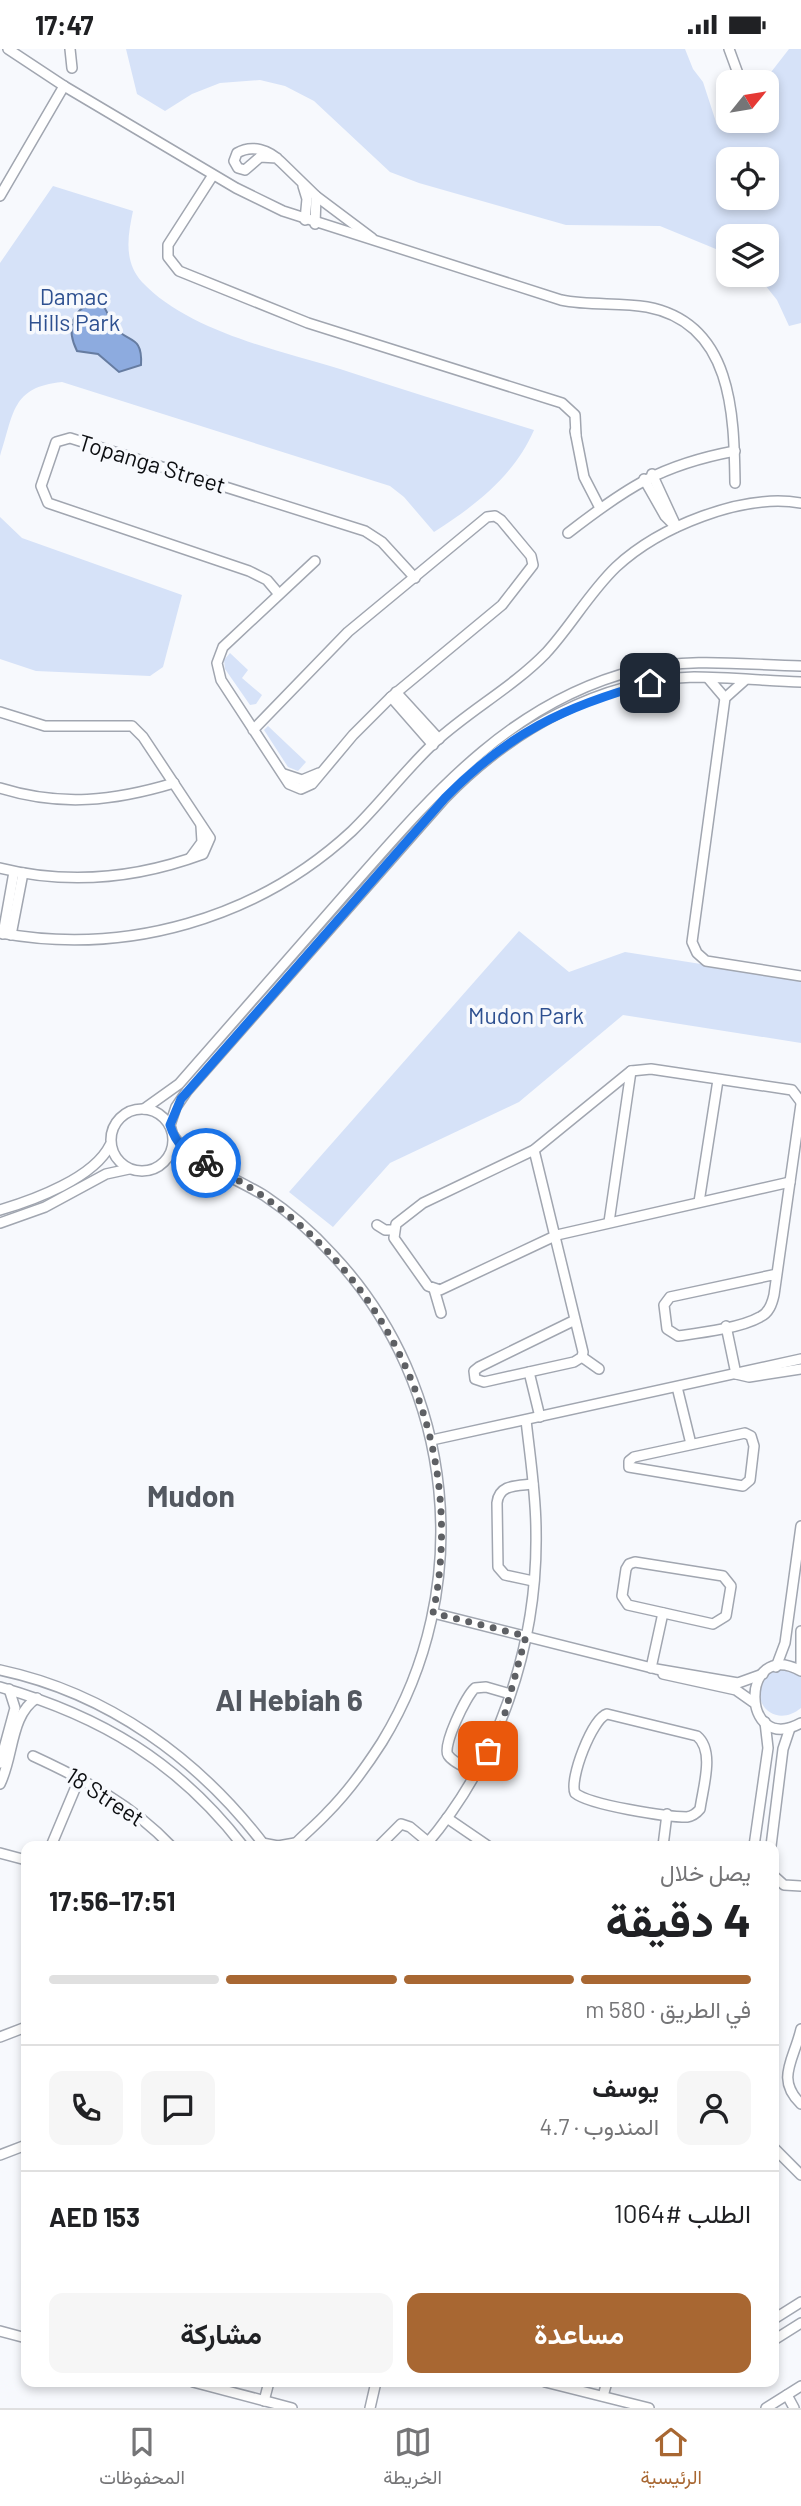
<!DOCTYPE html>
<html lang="ar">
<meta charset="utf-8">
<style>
:root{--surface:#fff;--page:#f6f6f6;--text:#202124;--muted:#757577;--line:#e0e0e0;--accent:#a86732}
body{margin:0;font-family:Barlow,Vazirmatn,sans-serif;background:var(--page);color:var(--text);direction:rtl;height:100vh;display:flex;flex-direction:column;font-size:26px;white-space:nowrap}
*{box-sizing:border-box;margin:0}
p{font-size:23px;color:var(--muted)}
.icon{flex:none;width:38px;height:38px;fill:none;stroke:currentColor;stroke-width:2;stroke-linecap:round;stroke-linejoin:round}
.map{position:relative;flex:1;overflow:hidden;direction:ltr}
.sheet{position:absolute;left:21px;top:1792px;width:758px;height:546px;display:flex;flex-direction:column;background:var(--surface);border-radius:14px;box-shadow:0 4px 10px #0003;direction:rtl}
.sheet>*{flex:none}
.needle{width:46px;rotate:60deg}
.buttons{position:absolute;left:716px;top:21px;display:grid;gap:14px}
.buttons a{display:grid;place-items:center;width:63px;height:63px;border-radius:14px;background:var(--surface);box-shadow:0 4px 10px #0003;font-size:35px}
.pin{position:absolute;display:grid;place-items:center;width:60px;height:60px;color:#fff;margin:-30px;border-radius:14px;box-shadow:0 4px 10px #0006}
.courier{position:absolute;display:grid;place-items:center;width:70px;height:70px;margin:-35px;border:5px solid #1a73e8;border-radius:50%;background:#fff;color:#222;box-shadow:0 2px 9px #0007}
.overview em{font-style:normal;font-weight:700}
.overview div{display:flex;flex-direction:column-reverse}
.overview{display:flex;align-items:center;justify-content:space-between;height:119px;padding:0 28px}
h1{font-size:46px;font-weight:700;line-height:52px}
.bar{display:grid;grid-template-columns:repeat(4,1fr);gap:10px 7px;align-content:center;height:84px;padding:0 28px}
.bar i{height:9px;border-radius:5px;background:var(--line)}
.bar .current{background:var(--accent)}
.bar p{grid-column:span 4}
.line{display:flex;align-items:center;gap:18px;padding:0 28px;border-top:2px solid var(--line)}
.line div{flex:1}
.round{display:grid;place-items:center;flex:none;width:74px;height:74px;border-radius:14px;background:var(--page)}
.button{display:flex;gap:14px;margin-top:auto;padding:14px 28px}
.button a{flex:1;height:80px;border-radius:14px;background:var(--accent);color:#fff;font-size:28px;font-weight:700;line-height:80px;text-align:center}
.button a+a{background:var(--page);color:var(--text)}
.status{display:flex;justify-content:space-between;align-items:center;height:49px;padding:0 35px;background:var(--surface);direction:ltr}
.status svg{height:19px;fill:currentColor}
.tab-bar{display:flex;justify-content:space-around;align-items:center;height:98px;border-top:2px solid var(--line);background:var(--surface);font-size:19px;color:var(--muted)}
.tab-bar a{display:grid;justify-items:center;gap:4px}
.tab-bar .current{color:var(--accent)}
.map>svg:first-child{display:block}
.green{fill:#d6e2f8;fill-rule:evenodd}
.water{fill:#8dabdf;stroke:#667ca1;stroke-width:2}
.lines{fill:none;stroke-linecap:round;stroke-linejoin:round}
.minor-casing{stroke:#a1a6b0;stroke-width:12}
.minor{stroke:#fff;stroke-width:9}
.done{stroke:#5e6064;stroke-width:7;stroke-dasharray:0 12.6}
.route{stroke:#1a73e8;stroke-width:9}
.labels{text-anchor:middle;stroke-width:7;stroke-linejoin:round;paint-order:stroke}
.park-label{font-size:23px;fill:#2e5090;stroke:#f7f9fd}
.street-label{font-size:23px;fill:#0c0e11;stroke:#f7f9fd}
.district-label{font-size:30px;font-weight:bold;fill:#535860;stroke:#f7f9fd}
</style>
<div class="status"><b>17:47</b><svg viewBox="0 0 49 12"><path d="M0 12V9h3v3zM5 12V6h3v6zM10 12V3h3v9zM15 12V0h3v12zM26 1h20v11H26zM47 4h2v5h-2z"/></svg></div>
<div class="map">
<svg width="801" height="2359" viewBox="0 0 801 2359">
<rect width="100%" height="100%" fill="#f7f9fd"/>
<!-- green -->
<g class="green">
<path d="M126,0H685L693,20L703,33L717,76L729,72H766L767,58L772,55L768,27L789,0H801V274L789,277L777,251L757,226H766V187H728V205L660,177L566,176L419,134L390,123L314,52L285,37L260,31L220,34L192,45L165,62L137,45ZM728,110H766V149H728Z"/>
<path d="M53,137L133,162C128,186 123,212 142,233C188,282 277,301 340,320C404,341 469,361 534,381C514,427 475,457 434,483L404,448L390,437L62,333C11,338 14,365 0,407V214Z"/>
<polygon points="0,468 22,489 182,546 163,618 150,627 36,622 0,610"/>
<polygon points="230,604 248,621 242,629 262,646 256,655 250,656 225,620 224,611"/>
<polygon points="268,677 306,713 298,722 288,718 264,681"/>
<polygon points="519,882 569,923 625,903 801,931 801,994 623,966 519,1053 390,1114 333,1178 289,1143"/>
<path d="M775,1619L801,1626V1659C772,1683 740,1645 775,1619Z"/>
</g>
<!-- water -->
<path class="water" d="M98,252C108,260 107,266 113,276C126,295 143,284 141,316L119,323L98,305L77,302C66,280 71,259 98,252Z"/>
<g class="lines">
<!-- minor casing -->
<g class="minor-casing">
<g id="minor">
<path d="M8,0L64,37L236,139L283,162L561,251C590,257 619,253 647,258C733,274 734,366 735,434"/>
<polyline points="70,0 72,19"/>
<polyline points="729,0 740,30"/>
<path d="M277,109L260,108L245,121L238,119L234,112L237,104C252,95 269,101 281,113L316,147L372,189"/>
<polyline points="213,126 168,196 168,208 179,222 308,274 562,354 575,366 576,386"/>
<polyline points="303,137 307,150 305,171"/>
<polyline points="0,147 64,37"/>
<polyline points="315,175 316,147"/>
<polyline points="575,382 584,428 600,459"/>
<polyline points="652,425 676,477"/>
<polyline points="644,430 665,467 676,478"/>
<path d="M568,484C626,439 660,416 735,402"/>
<polyline points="278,544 267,531 249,522 48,454 41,437 56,393 70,389 365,482 382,493 415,529"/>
<polyline points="708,629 725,649"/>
<polyline points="744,632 725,649 692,893 697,904 706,912 801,927"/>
<polyline points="396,643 439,690"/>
<polyline points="391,648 433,696"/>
<path d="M0,663L45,677H132L143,688L210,789L203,805C138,829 68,836 0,819"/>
<polyline points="253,681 348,583 487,468 495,467 501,471 531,507 533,516 502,556 391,648 353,686 312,735 301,740 289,735 221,631 217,614 223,598 315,512"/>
<polyline points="284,725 302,731 319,724"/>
<path d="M0,739C61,758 114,752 174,734"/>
<polyline points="191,808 202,793 201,777"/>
<path d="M0,884C126,907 257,870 352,782C381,754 405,721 435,693C470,661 513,638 546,604C571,577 589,544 616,518C659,478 742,444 801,454"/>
<polyline points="3,885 14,823"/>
<polyline points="11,886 23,824"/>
<circle cx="142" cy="1091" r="31"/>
<path d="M144,1060L179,1035C233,974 286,912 340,851C425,755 506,653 637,621C692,608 746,616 801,617"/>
<path d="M170,1076L176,1058L187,1042L445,749C510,682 599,631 694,628C729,628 766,632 801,633"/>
<path d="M173,1086C188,1112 238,1130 265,1147C289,1163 313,1184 333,1206C456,1337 476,1540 382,1693C366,1718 348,1743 327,1764C316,1776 303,1786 293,1797"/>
<polyline points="534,1101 583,1303 582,1308 574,1313 484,1333 475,1330 474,1322 479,1318 575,1271"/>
<polyline points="790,1133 557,1186 440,1241 428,1237 394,1189 396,1175 423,1154 534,1101 631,1022 651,1020 792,1041 801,1053"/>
<polyline points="699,1153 718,1031"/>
<path d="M0,1161C34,1151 94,1129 110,1096"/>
<polyline points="609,1173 631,1022"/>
<polyline points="0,1174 45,1158 106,1125 129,1120"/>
<polyline points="377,1176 385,1181 394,1181"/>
<path d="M777,1225L670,1248L664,1256L667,1280L678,1287C700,1284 741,1279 760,1268C769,1264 772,1255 774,1246L801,1055"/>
<polyline points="434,1240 441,1264"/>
<polyline points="726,1277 736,1325"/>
<polyline points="582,1308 599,1320"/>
<polyline points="529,1323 540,1368"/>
<polyline points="736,1325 749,1328 801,1320"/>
<polyline points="677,1338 691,1395"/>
<polygon points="745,1384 751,1387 754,1397 750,1431 743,1437 629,1418 629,1412 634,1408"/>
<polyline points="432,1391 801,1310"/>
<path d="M533,1435C517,1437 499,1435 497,1454L498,1518L505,1526L533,1532"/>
<polygon points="635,1513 723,1527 731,1537 726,1567 713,1575 628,1556 622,1547 626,1520 629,1515"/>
<polyline points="433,1564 656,1620 738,1634 763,1625"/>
<polyline points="801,1582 801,1617"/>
<polyline points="776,1618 785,1594 801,1477"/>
<polyline points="651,1619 663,1564"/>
<path d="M0,1621C108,1644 199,1710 265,1797"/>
<path d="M801,1622C739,1588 740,1708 801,1674"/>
<polyline points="663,1625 736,1641 753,1653"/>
<path d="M0,1638C101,1667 178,1713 243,1797"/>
<path d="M607,1665L697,1687C715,1702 703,1738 700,1760C696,1765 693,1767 687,1768C667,1768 589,1756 575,1744C569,1730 592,1670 607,1665Z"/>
<path d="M33,1707C85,1731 132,1756 171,1797"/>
<polyline points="0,1714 15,1659 9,1640"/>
<path d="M476,1724C468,1719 453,1714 448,1706C442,1697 466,1647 475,1639L486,1638L510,1645"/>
<path d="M0,1735C14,1707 10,1666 37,1649"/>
<polyline points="447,1769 488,1797"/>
<polyline points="262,1794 278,1797 295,1794"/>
<polyline points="51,1797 80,1728"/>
<polyline points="379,1797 401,1775 410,1778 428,1793"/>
<path d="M425,1797C499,1711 538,1596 536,1482C536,1445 530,1408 526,1371"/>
<polyline points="663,1797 667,1765"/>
<polyline points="754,1797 768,1699 765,1673"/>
<polyline points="771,1797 783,1700 790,1679"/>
<polyline points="0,1804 26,1811"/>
<polyline points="774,1827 784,1836 801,1837"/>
<path d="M801,1980C794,2011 775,2030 801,2055"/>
<polyline points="0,1988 26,1978"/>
<polyline points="774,2099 801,2126"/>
<polyline points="0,2106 26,2096"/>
<polyline points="774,2270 801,2253"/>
<polyline points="0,2282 26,2289"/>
<polyline points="774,2291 801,2274"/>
<polyline points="193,2333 292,2359"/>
<polyline points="545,2333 649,2359"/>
<polyline points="787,2346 794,2359"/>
<polyline points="603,2347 607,2333"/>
<polyline points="264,2352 269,2333"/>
<polyline points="370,2359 376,2333"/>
<polyline points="766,2359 801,2337"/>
</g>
</g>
<!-- minor -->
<use href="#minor" class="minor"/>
</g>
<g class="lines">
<!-- done -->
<path class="done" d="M206,1114C374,1195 472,1380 433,1564L526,1587L505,1664L488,1702"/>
<!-- route -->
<path class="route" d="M206,1114C188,1105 176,1096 170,1076L181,1050L445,749C508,685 564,657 650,634"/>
</g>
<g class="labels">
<!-- park labels -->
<g class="park-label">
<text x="74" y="256">Damac<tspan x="74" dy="26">Hills Park</tspan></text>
<text x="526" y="975">Mudon Park</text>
</g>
<!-- street labels -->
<g class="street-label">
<text transform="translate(152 415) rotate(17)" y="8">Topanga Street</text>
<text transform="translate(105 1748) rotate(33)" y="8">18 Street</text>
</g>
<!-- district labels -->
<g class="district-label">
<text x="191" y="1458">Mudon</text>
<text x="289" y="1662">Al Hebiah 6</text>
</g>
</g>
</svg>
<div class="buttons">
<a><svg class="needle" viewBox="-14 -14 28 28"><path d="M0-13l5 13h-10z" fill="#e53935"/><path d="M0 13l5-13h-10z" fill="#757577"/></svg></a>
<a><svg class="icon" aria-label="locate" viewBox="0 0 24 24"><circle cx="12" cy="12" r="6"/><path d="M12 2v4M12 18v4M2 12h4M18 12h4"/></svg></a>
<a><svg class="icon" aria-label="layers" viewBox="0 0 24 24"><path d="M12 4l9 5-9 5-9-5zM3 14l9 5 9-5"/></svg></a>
</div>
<div class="pin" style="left:488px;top:1702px;background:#ea580c"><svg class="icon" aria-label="bag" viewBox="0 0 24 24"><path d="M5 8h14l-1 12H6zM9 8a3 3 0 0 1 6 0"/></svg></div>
<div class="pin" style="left:650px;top:634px;background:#1f2937"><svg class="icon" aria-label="home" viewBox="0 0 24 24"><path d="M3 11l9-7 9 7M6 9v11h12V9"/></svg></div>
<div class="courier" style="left:206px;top:1114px"><svg class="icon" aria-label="bike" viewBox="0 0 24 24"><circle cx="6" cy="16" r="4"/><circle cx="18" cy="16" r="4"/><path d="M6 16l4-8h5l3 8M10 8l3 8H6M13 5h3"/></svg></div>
<section class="sheet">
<div class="overview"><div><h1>4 دقيقة</h1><p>يصل خلال</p></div><em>17:51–17:56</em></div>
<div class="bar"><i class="current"></i><i class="current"></i><i class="current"></i><i></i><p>في الطريق · 580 m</p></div>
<div class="line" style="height:126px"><a class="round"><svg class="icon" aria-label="person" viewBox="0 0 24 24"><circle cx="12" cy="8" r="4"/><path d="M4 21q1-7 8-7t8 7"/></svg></a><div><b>يوسف</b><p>المندوب · 4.7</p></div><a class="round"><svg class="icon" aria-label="chat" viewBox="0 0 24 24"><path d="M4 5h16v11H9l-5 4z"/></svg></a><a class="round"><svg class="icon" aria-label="phone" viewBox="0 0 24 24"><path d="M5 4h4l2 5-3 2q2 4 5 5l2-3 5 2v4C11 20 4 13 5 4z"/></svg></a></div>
<div class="line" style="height:91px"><div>الطلب #1064</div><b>AED 153</b></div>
<div class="button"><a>مساعدة</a><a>مشاركة</a></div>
</section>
</div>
<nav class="tab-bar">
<a class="current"><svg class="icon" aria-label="home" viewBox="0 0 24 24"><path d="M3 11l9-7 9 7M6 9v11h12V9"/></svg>الرئيسية</a>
<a><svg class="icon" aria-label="map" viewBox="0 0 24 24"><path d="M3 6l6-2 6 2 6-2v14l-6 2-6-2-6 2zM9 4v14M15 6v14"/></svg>الخريطة</a>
<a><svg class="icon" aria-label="saved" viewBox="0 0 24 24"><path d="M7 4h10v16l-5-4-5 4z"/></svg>المحفوظات</a>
</nav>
